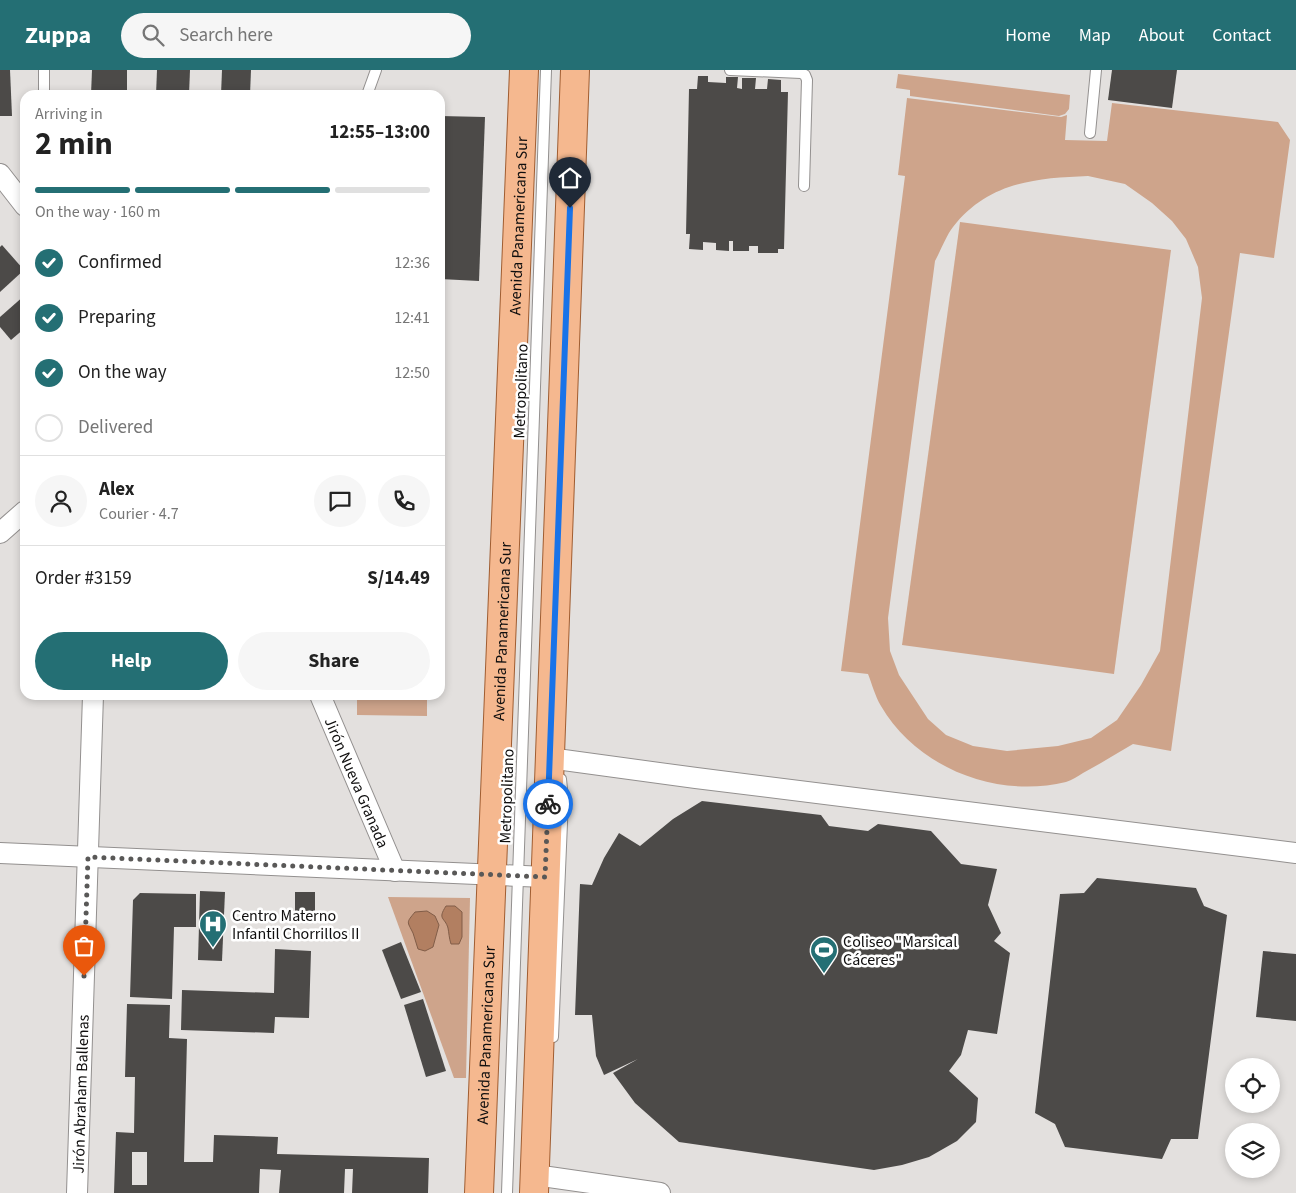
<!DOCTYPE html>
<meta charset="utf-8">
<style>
:root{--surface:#fff;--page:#f6f6f6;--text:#222;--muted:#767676;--line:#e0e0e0;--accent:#246f74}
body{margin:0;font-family:"Source Sans 3",sans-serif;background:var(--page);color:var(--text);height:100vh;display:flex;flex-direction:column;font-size:19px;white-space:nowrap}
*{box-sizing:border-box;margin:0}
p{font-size:16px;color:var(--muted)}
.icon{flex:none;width:28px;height:28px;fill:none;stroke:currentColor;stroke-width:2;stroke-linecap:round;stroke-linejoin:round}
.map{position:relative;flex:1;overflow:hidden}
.sheet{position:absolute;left:20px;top:20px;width:425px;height:610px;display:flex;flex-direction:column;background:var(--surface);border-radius:15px;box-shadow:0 2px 8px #0003}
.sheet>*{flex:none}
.controls{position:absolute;left:1225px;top:988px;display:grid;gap:10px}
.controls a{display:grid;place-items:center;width:55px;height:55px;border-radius:50%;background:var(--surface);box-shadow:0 2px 8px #0003;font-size:25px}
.pin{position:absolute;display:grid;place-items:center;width:42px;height:42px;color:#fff;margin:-51px -21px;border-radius:50% 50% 50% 0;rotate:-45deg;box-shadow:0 0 5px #0007}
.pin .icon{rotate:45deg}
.courier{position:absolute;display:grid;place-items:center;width:50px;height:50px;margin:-25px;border:4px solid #1a73e8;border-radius:50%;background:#fff;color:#222;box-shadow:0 1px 6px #0007}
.overview em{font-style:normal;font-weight:700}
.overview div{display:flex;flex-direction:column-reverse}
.overview{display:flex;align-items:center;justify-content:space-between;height:85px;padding:0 15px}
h1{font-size:32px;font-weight:700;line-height:38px}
.bar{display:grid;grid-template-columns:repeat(4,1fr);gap:8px 5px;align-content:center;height:60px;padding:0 15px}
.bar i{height:6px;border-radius:4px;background:var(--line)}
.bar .active{background:var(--accent)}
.bar p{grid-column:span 4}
.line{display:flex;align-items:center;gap:12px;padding:0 15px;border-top:1px solid var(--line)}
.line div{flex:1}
.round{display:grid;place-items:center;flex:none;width:52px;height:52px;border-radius:26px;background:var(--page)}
ol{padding:0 15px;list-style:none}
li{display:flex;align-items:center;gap:15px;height:55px}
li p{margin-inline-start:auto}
li .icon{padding:5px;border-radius:50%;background:var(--accent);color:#fff;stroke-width:4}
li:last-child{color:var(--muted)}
li i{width:28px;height:28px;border:2px solid var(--line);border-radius:50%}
.cta{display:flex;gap:10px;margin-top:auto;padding:10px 15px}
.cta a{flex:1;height:58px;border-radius:30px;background:var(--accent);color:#fff;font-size:20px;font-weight:700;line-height:58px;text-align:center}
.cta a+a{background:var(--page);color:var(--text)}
header{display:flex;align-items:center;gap:30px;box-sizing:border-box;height:70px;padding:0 25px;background:var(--accent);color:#fff}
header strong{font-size:24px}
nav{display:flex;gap:28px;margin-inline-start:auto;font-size:18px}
.search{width:350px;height:45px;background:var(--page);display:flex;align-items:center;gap:12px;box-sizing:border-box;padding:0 18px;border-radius:28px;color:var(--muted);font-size:19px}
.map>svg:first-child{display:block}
.green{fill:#cea48b;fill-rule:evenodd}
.water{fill:#b27f61;stroke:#815d48}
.building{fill:#4c4a48;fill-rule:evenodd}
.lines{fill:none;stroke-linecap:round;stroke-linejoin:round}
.lane-casing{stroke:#93908f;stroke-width:12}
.street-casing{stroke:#93908f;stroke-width:22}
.primary-casing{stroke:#a05d31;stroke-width:30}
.lane{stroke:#fff;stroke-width:10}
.street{stroke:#fff;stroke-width:20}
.primary{stroke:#f5b88f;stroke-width:28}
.done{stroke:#595857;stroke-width:5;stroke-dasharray:0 9}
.route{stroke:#1a73e8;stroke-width:6}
.labels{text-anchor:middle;stroke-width:5;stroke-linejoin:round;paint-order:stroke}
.street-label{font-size:16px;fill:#0f0e0e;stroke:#fff}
.poi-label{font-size:16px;fill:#0f0e0e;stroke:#fff;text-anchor:start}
</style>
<header>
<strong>Zuppa</strong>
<div class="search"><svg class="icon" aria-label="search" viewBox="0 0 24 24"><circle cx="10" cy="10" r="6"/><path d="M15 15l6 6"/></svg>Search here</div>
<nav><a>Home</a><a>Map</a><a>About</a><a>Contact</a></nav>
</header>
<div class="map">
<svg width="1296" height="1123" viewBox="0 0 1296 1123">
<rect width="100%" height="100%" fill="#e3e0de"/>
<!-- green -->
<g class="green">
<polygon points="898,4 1070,25 1069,39 1065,44 1059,46 910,26 910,20 896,18"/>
<path d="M907,28L1061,47L1067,45L1065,70L1107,71L1112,33L1278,52L1290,70L1274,188L1240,183L1171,681L1133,674C1116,684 1100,694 1083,703C1078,706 1072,710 1066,712C997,729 917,698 881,636C875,626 872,614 868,604L841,601L905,106L898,105ZM1088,106L1125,114L1152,133L1172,151L1186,169L1198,197L1202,228L1160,581L1141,615L1117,650L1091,668L1058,676L1007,681L973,676L946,665L928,649L899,605L890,581L888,548L935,191C941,180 946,166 953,157C988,112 1036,108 1088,106Z"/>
<polygon points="960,152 1171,180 1114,604 902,575"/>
<polygon points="357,625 427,625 427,646 357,645"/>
<polygon points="388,827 470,828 466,1008 454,1008"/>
</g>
<!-- water -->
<g class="water">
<path d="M446,836H455L462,842V867L459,874H451C449,868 449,863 448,858C445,847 437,850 446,836Z"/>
<path d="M427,841L435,846L439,855L433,877L425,881L418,879C416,874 415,868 413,863C407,851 406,853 415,842Z"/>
</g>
<!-- building -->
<g class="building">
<polygon points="0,0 10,0 12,46 0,46"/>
<polygon points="92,0 127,0 127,25 91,25"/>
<polygon points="157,0 190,0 189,25 156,25"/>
<polygon points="222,0 251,0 250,25 221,25"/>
<polygon points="1112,0 1177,0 1172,38 1108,30"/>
<polygon points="698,6 708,6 708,12 726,13 726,7 738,7 737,18 742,19 742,8 756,8 755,19 767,19 768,9 781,10 781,22 788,22 784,179 778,179 778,183 758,183 758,176 749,176 749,181 733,181 733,171 729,171 729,181 716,180 716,173 703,172 703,180 689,179 690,164 686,164 689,19 697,19"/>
<polygon points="440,46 485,47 479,211 440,209"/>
<polygon points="2,175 24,200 0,222 0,177"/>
<polygon points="25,225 25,258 11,270 0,257 0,247"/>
<polygon points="702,731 821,745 829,756 868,761 878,754 931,761 961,794 997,799 988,835 1001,863 994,871 1010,883 997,964 968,960 961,985 949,1001 978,1028 976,1052 957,1071 929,1087 902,1095 874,1100 679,1072 635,1033 613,1003 638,989 604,1005 596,986 592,945 575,945 580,814 592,815 604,788 619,763 640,776 673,749"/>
<polygon points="1097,808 1196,818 1204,836 1227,845 1198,1069 1171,1069 1162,1089 1065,1077 1055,1054 1035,1043 1060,824 1084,823"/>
<polygon points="200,821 225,822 222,891 198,890"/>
<rect x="295" y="822" width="20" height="29"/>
<polygon points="140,823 196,824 196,857 174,857 172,929 130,927 133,830"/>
<polygon points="401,872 421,922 401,929 382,880"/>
<polygon points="275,879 311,881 309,948 275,947 274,963 181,960 182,920 274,923"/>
<polygon points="1263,881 1296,884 1296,951 1256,947"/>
<polygon points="423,929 446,1001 426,1007 404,935"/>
<path d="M127,934L170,935L169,968L187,969L184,1092H213L214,1065L278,1067L277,1084L429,1088L428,1123H352L353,1099H345L344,1123H279L281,1100L260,1099L259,1123H114L116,1062L134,1063L135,1007H125ZM132,1082H147V1115H132Z"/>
</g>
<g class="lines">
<!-- lane casing -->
<g class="lane-casing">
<g id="lane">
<polyline points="730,0 801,3 805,5 807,10 804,116"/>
<polyline points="44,25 44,0"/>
<polyline points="367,25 376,0"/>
<polyline points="1090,63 1096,0"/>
<polyline points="553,967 563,729 561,709"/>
<polyline points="507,1123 546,0"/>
</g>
</g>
<!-- street casing -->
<g class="street-casing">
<g id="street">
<polyline points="0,104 25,136"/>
<polyline points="0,463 25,441"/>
<path id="s1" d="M320,625L395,801"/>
<polyline points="549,688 696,708 1296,783"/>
<polyline points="0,783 545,807"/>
<polyline points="535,1105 660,1123"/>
<path id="s2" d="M77,1123L93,625"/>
</g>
</g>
<!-- primary casing -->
<g class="primary-casing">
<g id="primary">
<path id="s3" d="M479,1123L524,0"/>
<polyline points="534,1123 575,0"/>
</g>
</g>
<!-- lane -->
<use href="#lane" class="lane"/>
<!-- street -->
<use href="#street" class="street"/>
<!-- primary -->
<use href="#primary" class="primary"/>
</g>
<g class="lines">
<!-- done -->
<polyline class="done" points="84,906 88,787 545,807 548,734"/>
<!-- route -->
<polyline class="route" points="548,734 570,138"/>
</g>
<!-- icons -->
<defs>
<g id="hospital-pin" transform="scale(1.4375)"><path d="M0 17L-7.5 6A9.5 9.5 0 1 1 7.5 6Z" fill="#246f74" stroke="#fff"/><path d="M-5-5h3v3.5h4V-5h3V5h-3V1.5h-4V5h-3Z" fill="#fff"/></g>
<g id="stadium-pin" transform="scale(1.4375)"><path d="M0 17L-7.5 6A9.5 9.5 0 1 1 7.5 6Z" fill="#246f74" stroke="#fff"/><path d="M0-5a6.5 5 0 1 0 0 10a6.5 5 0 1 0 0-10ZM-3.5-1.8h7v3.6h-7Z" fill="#fff"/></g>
</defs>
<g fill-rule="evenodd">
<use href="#hospital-pin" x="213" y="854"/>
<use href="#stadium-pin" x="824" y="880"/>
</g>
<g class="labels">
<!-- street labels -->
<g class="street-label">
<text dy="6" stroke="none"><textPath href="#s3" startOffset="968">Avenida Panamericana Sur</textPath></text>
<text transform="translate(520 321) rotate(-88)" y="6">Metropolitano</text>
<text dy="6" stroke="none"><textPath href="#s3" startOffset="562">Avenida Panamericana Sur</textPath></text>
<text dy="6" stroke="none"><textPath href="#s1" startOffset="95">Jirón Nueva Granada</textPath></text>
<text transform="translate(506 726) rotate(-88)" y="6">Metropolitano</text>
<text dy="6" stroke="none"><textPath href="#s3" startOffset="158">Avenida Panamericana Sur</textPath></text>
<text dy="6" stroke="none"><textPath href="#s2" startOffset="99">Jirón Abraham Ballenas</textPath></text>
</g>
<!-- poi labels -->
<g class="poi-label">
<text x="232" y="851">Centro Materno<tspan x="232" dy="18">Infantil Chorrillos II</tspan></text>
<text x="843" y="877">Coliseo "Marsical<tspan x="843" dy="18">Cáceres"</tspan></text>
</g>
</g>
</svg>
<div class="controls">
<a><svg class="icon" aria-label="locate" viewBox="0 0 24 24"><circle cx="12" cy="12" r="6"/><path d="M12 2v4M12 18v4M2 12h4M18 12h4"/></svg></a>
<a><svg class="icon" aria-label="layers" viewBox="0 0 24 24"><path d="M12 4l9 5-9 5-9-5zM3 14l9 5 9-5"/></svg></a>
</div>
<div class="pin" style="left:84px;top:906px;background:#ea580c"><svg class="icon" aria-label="bag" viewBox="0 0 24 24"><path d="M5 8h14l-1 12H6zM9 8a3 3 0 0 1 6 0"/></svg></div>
<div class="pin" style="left:570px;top:138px;background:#1f2937"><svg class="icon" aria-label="home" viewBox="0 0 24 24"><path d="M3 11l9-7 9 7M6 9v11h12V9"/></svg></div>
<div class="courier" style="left:548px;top:734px"><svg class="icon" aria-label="bike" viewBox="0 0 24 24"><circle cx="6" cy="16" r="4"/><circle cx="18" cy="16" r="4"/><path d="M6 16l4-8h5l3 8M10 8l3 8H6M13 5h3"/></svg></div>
<section class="sheet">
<div class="overview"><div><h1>2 min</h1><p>Arriving in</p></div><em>12:55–13:00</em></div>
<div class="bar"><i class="active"></i><i class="active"></i><i class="active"></i><i></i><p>On the way · 160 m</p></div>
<ol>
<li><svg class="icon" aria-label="check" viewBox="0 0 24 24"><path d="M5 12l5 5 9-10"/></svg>Confirmed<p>12:36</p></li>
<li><svg class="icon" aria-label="check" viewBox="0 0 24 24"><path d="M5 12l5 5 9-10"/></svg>Preparing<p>12:41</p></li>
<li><svg class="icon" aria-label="check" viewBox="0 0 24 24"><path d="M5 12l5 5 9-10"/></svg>On the way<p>12:50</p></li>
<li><i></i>Delivered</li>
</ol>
<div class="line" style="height:90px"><a class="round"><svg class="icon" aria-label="person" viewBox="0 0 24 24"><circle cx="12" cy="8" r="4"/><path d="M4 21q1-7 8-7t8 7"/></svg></a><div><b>Alex</b><p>Courier · 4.7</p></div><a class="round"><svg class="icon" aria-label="chat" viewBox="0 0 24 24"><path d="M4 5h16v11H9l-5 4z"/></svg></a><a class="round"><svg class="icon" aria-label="phone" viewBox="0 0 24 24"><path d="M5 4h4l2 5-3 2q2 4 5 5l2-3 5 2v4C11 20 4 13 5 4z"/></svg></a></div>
<div class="line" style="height:65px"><div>Order #3159</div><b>S/14.49</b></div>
<div class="cta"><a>Help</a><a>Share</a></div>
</section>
</div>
